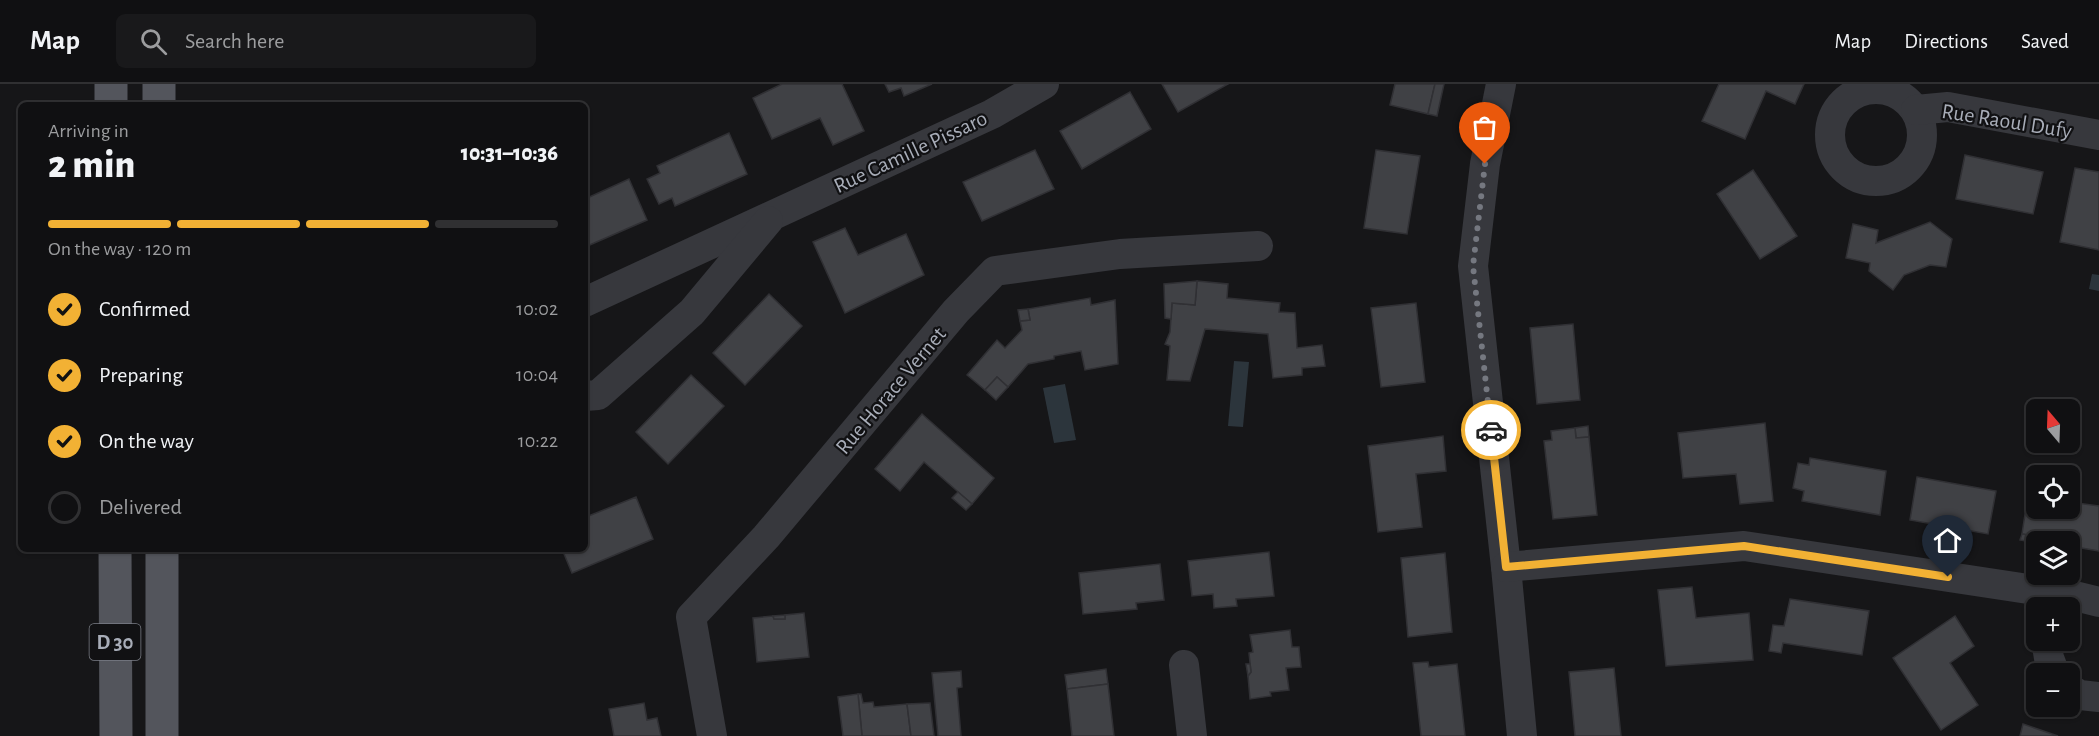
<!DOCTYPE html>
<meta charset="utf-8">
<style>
:root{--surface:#101012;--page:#19191b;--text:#f1f3f6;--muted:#9c9d9f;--line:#303032;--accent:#f2b134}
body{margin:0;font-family:"Alegreya Sans",sans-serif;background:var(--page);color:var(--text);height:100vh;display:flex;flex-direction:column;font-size:22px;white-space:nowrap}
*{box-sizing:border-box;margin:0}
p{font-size:20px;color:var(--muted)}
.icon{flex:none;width:33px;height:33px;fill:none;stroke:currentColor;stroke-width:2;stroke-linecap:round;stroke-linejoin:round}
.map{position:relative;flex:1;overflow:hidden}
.details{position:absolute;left:18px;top:18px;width:570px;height:450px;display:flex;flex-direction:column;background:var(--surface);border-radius:9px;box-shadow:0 2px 4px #0004,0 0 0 2px var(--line)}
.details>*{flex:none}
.needle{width:39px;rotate:341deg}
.buttons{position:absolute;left:2026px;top:315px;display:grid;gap:12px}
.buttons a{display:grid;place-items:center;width:54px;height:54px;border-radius:9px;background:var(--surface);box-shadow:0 2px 4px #0004,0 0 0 2px var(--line);font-size:30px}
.pin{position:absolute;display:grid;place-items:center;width:51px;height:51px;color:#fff;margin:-62px -26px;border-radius:50% 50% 50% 0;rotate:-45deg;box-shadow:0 0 6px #0007}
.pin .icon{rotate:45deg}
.courier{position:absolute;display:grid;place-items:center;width:60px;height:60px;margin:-30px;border:4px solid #f2b134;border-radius:50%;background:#fff;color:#222;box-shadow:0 2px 8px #0007}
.summary em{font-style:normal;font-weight:800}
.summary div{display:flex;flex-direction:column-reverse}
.summary{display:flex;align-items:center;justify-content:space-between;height:102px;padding:0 30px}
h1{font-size:39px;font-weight:800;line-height:45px}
.bar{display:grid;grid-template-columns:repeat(4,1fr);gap:9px 6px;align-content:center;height:72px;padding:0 30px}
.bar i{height:8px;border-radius:4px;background:var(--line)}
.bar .on{background:var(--accent)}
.bar p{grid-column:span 4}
ol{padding:0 30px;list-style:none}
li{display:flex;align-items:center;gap:18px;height:66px}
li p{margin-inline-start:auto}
li .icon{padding:6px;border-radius:50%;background:var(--accent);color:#111;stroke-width:4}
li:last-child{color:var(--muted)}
li i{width:33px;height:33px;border:3px solid var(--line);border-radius:50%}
header{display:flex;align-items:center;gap:36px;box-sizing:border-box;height:84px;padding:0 30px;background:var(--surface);border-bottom:2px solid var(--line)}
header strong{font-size:28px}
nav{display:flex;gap:33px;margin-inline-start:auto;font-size:21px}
.search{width:420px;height:54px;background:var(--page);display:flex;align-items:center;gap:15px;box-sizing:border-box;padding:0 21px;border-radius:9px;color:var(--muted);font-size:22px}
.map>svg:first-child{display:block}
.water{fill:#2c353c}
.building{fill:#404145;stroke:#303034;stroke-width:1.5}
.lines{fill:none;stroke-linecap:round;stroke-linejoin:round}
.street{stroke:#37383d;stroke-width:30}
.primary{stroke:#53555c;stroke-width:33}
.done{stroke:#757880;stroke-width:6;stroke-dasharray:0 10.8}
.route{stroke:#f2b134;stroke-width:8}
.labels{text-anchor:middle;stroke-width:4.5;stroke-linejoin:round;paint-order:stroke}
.shield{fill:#111113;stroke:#7b7e86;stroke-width:1.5}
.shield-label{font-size:21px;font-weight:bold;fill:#a8adb8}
.street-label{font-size:22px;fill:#a8adb8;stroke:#111113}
</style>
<header>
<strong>Map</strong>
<div class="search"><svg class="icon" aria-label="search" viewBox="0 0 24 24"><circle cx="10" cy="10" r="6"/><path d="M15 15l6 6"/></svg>Search here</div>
<nav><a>Map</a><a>Directions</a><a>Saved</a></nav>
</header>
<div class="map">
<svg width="2099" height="652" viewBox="0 0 2099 652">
<rect width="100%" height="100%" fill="#161618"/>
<!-- water -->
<g class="water">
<polygon points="2092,190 2099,191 2099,207 2089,205"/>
<polygon points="1234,277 1249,278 1243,343 1228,342"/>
<polygon points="1065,300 1076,356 1054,359 1043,304"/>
</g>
<!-- building -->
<g class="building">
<polygon points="782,0 842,0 864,47 833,61 820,34 772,55 753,14"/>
<polygon points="885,0 932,0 904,12 901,4 889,8"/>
<polygon points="1162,0 1228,0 1178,28"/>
<polygon points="1395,0 1435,0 1428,30 1390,21"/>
<polygon points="1435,0 1444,0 1437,32 1428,30"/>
<polygon points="1719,0 1804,0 1795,20 1766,7 1745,55 1702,37"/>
<polygon points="1130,8 1151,45 1082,85 1060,47"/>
<polygon points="729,49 747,90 675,122 672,114 659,120 647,95 660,89 657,82"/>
<polygon points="1035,66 1054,105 982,137 963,98"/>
<polygon points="1376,66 1420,72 1407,150 1364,144"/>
<polygon points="1965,71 2043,88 2033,130 1956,115"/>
<polygon points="2075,84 2099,88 2099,166 2060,158"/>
<polygon points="1753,86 1797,152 1760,175 1717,110"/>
<polygon points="629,95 647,136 585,163 585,115"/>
<polygon points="1930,138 1952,155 1946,183 1930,181 1904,191 1893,206 1869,187 1870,179 1846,174 1853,140 1878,146 1876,159"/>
<polygon points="845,144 858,171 906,150 924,191 845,229 813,158"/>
<polygon points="1197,197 1228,200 1227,214 1280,219 1279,228 1295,229 1297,264 1322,261 1325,282 1302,284 1302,291 1273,294 1268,250 1205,245 1190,297 1167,296 1170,262 1165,260 1170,248 1172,219 1195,221"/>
<polygon points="1197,197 1195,221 1172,219 1171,235 1165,234 1164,200"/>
<polygon points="769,210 802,242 745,301 713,269"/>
<polygon points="1090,214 1091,221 1115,216 1118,280 1085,286 1081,267 1054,272 1054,275 1028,280 1008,303 997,293 985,306 967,291 997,256 1005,264 1022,246 1020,237 1030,236 1028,225"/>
<polygon points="1416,219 1425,298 1381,303 1371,224"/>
<polygon points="1028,225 1030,236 1020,237 1018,226"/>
<polygon points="1573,240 1580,316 1537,320 1530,244"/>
<polygon points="691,291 724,322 668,380 636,348"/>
<polygon points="997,293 1008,303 996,316 985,306"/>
<polygon points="922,330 994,394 972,420 924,378 900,407 875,385"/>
<polygon points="1765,339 1773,417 1740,420 1736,390 1683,394 1678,349"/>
<polygon points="1588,342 1589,353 1576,354 1575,344"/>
<polygon points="1575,344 1576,354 1589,353 1597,431 1553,435 1544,357 1552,356 1551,347"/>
<polygon points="1443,352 1446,387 1416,390 1422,443 1378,448 1368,362"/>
<polygon points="1810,374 1886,387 1880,431 1802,417 1804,407 1793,404 1798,379 1809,381"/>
<polygon points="1917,393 1996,407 1988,450 1910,436"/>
<polygon points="958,408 972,420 966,426 952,414"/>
<polygon points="2028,411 2037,412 2037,424 2070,424 2070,418 2099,422 2099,467 2070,462 2070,458 2022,450"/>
<polygon points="636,413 653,455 572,489 562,465 585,465 585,431 586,433"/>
<polygon points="2022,450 2065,457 2037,459 2020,456"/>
<polygon points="1269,468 1274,512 1236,515 1237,522 1214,524 1213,510 1192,512 1188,477"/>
<polygon points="1445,469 1452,548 1408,553 1401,474"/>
<polygon points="1160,480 1164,516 1136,519 1137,525 1083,530 1079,489"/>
<polygon points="1692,503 1696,534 1749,529 1753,576 1666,582 1658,506"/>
<polygon points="1790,515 1869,527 1862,571 1783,559 1781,569 1769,567 1773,541 1784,542"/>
<polygon points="804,529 809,573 757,578 753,534 773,532 774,535 785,535 785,531"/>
<polygon points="785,531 785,535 774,535 773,532"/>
<polygon points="1955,532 1974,562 1950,579 1978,621 1941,646 1893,574"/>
<polygon points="1290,546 1292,563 1299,563 1301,583 1286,584 1289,606 1270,608 1271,612 1250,615 1248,592 1251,588 1249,569 1253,568 1250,551"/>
<polygon points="1428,578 1429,583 1457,580 1465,652 1421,652 1413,579"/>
<polygon points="1246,580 1250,580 1251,588 1248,592"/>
<polygon points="1614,584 1621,652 1575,652 1569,588"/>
<polygon points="1106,585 1108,600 1067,605 1065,591"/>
<polygon points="961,587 962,603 957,604 961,652 938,652 932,589"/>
<polygon points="1108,600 1114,652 1072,652 1067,605"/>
<polygon points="858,610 861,610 863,619 873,618 874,623 907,620 911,652 862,652"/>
<polygon points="858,610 862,652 843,652 838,613"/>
<polygon points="644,619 647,636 657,634 661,652 614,652 609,625"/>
<polygon points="930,619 934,652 911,652 907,620"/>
<polygon points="2023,640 2058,652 2020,652"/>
</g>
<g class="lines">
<!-- street -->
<g class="street">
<polyline points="1501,0 1485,80 1473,182 1506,483 1522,652"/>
<circle cx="1876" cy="51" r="46"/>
<polyline points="1916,26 1948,23 2099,51"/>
<polyline points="585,218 992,30 1044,0"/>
<polyline points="585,312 598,311 692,228 768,137"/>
<polyline points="1506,483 1744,462 2075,512 2099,518"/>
<polyline points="2046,556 2049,574 2055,590"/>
<polyline points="1184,581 1192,652"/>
<polyline points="2070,605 2080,611 2099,613"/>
<polyline points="712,652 691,533 766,453 956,227 995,187 1120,170 1258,162"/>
</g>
<!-- primary -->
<g class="primary">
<polyline points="111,0 111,21"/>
<polyline points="159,0 159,21"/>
<polyline points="115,465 116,652"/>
<polyline points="162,652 162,465"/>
</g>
</g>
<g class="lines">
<!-- done -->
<polyline class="done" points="1485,80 1473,182 1491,346"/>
<!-- route -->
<polyline class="route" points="1491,346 1506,483 1744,462 1948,493"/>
</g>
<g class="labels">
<!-- shield labels -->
<rect class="shield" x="89.5" y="540" width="51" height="36" rx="4.5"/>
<g class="shield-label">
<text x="115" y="565">D 30</text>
</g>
<!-- street labels -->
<g class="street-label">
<text transform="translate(2007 36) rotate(9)" y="8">Rue Raoul Dufy</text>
<text transform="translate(910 67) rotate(-25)" y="8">Rue Camille Pissaro</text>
<text transform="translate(890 306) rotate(-50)" y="8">Rue Horace Vernet</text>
</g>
</g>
</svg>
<div class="buttons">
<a><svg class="needle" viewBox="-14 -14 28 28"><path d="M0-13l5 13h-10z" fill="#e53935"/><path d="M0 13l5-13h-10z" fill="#9c9d9f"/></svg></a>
<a><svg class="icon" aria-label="locate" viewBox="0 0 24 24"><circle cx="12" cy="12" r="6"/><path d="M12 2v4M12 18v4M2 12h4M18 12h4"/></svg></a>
<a><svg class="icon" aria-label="layers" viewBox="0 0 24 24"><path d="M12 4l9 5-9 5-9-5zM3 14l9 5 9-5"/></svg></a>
<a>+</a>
<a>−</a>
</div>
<div class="pin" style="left:1485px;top:80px;background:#ea580c"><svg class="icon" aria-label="bag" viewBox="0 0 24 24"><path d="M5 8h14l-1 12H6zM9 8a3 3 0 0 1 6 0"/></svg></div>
<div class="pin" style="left:1948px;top:493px;background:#1f2937"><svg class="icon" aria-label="home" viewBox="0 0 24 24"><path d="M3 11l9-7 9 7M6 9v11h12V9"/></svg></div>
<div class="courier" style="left:1491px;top:346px"><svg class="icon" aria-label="car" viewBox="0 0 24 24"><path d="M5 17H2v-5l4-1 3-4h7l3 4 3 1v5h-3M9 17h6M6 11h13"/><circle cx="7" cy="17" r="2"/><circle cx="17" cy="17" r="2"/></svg></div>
<section class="details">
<div class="summary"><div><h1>2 min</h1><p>Arriving in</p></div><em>10:31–10:36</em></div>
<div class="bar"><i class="on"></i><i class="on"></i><i class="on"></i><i></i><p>On the way · 120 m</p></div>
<ol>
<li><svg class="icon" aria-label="check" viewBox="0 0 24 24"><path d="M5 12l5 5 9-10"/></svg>Confirmed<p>10:02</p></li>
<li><svg class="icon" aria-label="check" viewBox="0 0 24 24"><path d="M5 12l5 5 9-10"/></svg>Preparing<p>10:04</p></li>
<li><svg class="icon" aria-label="check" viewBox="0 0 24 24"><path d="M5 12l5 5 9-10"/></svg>On the way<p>10:22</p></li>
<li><i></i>Delivered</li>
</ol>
</section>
</div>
